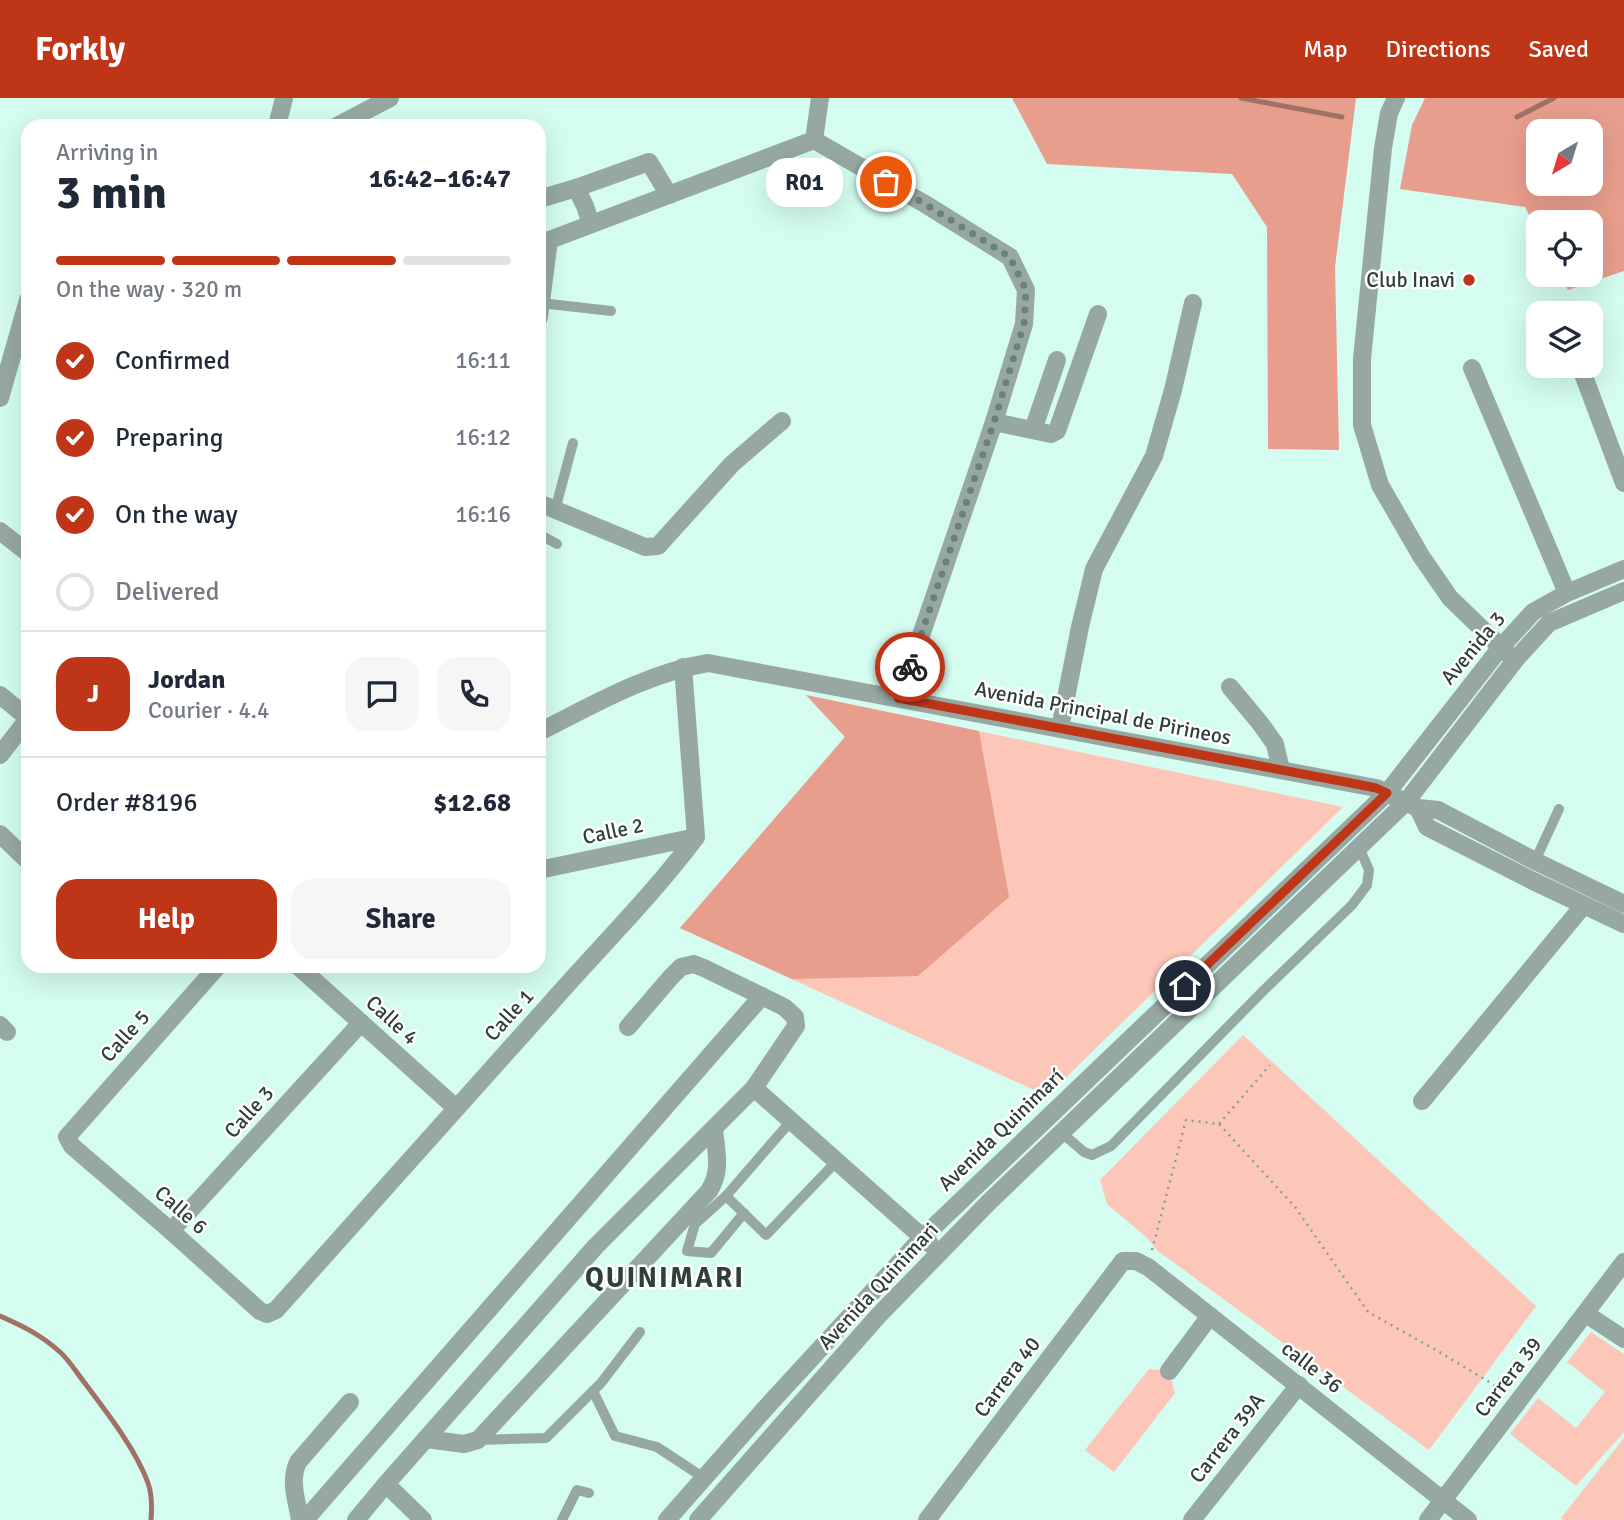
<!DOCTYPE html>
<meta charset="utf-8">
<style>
:root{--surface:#fff;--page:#f6f6f7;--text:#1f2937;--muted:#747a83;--line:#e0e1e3;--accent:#bf3517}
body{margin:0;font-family:Signika,sans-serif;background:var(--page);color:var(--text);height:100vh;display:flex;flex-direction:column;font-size:26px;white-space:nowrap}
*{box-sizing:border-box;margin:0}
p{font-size:23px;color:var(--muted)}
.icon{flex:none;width:38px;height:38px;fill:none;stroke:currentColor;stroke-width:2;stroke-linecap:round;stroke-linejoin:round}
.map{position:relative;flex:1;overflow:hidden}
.drawer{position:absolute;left:21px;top:21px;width:525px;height:854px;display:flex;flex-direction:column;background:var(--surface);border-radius:21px;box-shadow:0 7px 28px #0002}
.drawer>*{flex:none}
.needle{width:46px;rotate:218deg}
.buttons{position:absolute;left:1526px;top:21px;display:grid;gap:14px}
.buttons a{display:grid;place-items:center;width:77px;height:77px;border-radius:14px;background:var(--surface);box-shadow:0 7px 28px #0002;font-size:35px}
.pin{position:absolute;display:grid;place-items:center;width:60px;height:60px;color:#fff;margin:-30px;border:4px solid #fff;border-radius:50%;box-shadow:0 2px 7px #0007}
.courier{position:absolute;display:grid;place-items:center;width:70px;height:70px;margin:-35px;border:5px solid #bf3517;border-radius:50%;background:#fff;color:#222;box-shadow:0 2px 9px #0007}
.bubble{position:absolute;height:49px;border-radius:21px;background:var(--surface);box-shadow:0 7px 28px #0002;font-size:23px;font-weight:700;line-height:49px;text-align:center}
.headline em{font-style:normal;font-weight:700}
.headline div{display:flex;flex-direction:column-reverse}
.headline{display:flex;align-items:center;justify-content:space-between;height:119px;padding:0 35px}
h1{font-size:46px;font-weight:700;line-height:52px}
.bar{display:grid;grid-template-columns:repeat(4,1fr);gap:10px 7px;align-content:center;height:84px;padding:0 35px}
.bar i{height:9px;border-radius:5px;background:var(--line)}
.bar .on{background:var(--accent)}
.bar p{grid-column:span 4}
.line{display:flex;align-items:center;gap:18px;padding:0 35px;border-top:2px solid var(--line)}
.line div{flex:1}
.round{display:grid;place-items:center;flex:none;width:74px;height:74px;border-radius:21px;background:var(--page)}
ol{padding:0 35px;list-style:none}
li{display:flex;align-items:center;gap:21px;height:77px}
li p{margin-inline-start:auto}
li .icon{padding:7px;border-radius:50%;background:var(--accent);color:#fff;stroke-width:4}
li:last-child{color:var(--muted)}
li i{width:38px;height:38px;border:4px solid var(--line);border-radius:50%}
.cta{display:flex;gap:14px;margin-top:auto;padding:14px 35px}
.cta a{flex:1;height:80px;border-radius:21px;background:var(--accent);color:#fff;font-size:28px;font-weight:700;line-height:80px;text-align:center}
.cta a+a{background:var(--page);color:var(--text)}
header{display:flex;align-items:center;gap:42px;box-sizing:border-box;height:98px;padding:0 35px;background:var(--accent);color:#fff}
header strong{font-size:33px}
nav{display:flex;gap:38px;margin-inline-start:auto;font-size:24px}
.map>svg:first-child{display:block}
.green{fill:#fcc6b9}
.forest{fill:#e89e8d;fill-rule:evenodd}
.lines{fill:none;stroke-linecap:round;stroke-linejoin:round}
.stream{stroke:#a07265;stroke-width:5}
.path{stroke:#85a19a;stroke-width:2.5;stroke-dasharray:2 5;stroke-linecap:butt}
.lane{stroke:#97a8a3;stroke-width:10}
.street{stroke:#97a8a3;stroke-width:18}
.done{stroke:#69817b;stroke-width:7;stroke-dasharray:0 12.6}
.route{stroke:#bf3517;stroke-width:9}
.poi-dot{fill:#bf3517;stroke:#fff;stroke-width:2.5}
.labels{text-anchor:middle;stroke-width:5;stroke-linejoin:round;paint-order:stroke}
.poi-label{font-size:21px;fill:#2f3f3b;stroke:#fff;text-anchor:end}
.street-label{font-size:21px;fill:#2f3f3b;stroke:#fff}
.district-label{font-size:28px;font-weight:bold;letter-spacing:2px;fill:#2f3f3b;stroke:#fff}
</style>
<header>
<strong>Forkly</strong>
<nav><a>Map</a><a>Directions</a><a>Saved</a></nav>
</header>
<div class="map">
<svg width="1624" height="1422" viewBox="0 0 1624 1422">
<rect width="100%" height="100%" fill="#d4fcf1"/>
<!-- green -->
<g class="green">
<polygon points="806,597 1343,709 1047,998 680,830 845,639"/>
<polygon points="1243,937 1536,1208 1429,1352 1158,1153 1145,1138 1107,1106 1100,1082"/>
<polygon points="1591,1234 1624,1256 1624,1334 1576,1388 1510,1336 1538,1300 1576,1330 1605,1294 1567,1264"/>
<polygon points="1149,1271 1169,1273 1175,1295 1114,1374 1085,1352"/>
<polygon points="1624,1340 1624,1422 1564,1422 1561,1420"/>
</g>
<!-- forest -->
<g class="forest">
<polygon points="1012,0 1356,0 1335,169 1339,352 1268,351 1267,129 1232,76 1047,66"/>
<path d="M1425,0H1624V173L1568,192L1560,177H1591V124H1538V134L1525,109L1400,91L1412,27ZM1538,33H1591V86H1538Z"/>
<polygon points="806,597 979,633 1009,799 918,878 792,881 680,830 845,639"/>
</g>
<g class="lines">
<!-- stream -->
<g class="stream">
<polyline points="1241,0 1342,19"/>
<polyline points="1517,19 1554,0"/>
<path d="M0,1218C23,1228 41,1237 60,1254C69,1262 76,1274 84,1284C105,1312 136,1351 148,1385C152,1396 152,1410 151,1422"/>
</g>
<!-- path -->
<g class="path">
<polyline points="1219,1026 1270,967"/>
<polyline points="1152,1152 1186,1022 1219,1026 1295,1109 1368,1214 1436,1252 1506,1294"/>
</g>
<!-- lane -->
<g class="lane">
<polyline points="541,205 611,213"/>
<polyline points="555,412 573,345"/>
<polyline points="539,436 557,446"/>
<polyline points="1535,763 1559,711"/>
<polyline points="791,1023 726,1098 766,1137 833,1067"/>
<polyline points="1062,1035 1084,1054 1092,1057 1111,1048 1264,892 1352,807 1367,787 1369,772 1359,749"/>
<polyline points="726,1098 695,1126 687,1153 711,1155 744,1115"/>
<polyline points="640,1234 601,1285 593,1293 615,1338 657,1349 704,1380"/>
<polyline points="478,1342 546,1340 593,1293"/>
<polyline points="562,1422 577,1392 589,1395"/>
</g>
<!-- street -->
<g class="street">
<polyline points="1396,0 1389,15 1383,50 1362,261 1362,327 1380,387 1421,458 1450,500 1507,555"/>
<polyline points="277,28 284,0"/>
<polyline points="337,28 390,0"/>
<polyline points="814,42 820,0"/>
<polyline points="576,90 585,108 591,126"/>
<polyline points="539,101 576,90 649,64 669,97"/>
<polyline points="539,146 814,42 925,106 1010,159 1026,192 1024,226 994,324 916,552 898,600"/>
<polyline points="539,219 549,142"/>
<polyline points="1580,268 1624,385"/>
<polyline points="1472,270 1567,495"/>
<polyline points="0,300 28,202"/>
<polyline points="994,324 1051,336 1057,333 1098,216"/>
<polyline points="1033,332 1057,262"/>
<polyline points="539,405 645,449 658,448 732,366 782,323"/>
<polyline points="0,433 28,455"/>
<polyline points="1230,589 1260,625 1275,646 1281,672"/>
<polyline points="0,597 28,620"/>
<polyline points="1060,630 1080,529 1094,471 1154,358 1173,292 1193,205"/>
<path d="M539,634C593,607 647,575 708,565L1376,690L1418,710L1438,712L1535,763L1624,806"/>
<polyline points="0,657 28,621"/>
<polyline points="1418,710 1427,729 1531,782 1624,826"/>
<polyline points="0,736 28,763"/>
<polyline points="539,772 696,739"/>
<path d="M218,868L67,1039L72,1048L171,1133L260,1213L267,1216L276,1212C367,1110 458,1008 549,907C598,851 651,799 696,739L683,569"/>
<polyline points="298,868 456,1010"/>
<polyline points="0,927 7,934"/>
<polyline points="754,990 930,1146"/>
<polyline points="1422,1003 1583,808"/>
<polyline points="171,1133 361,925"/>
<polyline points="1586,1216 1624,1241"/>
<polyline points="1169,1273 1210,1218"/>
<path d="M426,1341L464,1346L478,1342L709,1093C722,1073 716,1053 714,1031"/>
<polyline points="386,1386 423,1422"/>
<path d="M300,1422C297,1403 289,1383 298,1364L350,1304"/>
<polyline points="305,1422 762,898"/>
<polyline points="356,1422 386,1386 596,1148 754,990 796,928 795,919 784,909 706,871 694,866 681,869 671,879 628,929"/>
<polyline points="667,1422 771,1304 922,1140 1387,695 1501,549 1533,514 1567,495 1624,471"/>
<polyline points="698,1422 878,1218 989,1104 1406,704 1516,561 1549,525 1624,493"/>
<polyline points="927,1422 1123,1163 1136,1163 1148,1169 1468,1422"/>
<polyline points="1192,1422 1299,1287"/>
<polyline points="1428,1422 1624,1164"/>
</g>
</g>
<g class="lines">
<!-- done -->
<polyline class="done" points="886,84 925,106 1010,159 1026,192 1024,226 994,324 910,569"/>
<!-- route -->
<polyline class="route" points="910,569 898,600 1351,685 1376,690 1387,695 1185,888"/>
</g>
<!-- markers -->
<circle class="poi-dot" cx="1469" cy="182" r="7"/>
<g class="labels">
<!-- poi labels -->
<g class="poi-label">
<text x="1455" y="189">Club Inavi</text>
</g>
<!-- street labels -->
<g class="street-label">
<text transform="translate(1473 550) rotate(-50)" y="7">Avenida 3</text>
<text transform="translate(1103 615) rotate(11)" y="7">Avenida Principal de Pirineos</text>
<text transform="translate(613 733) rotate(-12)" y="7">Calle 2</text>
<text transform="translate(509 917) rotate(-48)" y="7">Calle 1</text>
<text transform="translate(392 922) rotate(42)" y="7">Calle 4</text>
<text transform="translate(125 938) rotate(-48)" y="7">Calle 5</text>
<text transform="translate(249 1014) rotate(-48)" y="7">Calle 3</text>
<text transform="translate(1001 1032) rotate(-44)" y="7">Avenida Quinimarí</text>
<text transform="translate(181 1112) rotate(41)" y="7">Calle 6</text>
<text transform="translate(878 1188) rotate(-47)" y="7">Avenida Quinimari</text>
<text transform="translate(1312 1269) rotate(38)" y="7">calle 36</text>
<text transform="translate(1007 1279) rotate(-53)" y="7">Carrera 40</text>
<text transform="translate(1508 1279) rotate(-52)" y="7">Carrera 39</text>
<text transform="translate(1227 1340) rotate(-52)" y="7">Carrera 39A</text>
</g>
<!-- district labels -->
<g class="district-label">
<text x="665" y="1189">QUINIMARI</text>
</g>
</g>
</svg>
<div class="buttons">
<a><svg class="needle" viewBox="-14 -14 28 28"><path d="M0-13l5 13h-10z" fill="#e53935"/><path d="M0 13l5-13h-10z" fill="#747a83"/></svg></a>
<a><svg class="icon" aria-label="locate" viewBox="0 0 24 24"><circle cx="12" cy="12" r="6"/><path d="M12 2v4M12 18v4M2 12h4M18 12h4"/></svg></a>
<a><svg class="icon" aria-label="layers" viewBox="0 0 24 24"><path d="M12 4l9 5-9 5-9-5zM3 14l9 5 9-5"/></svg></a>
</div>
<div class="pin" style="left:886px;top:84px;background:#ea580c"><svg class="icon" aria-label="bag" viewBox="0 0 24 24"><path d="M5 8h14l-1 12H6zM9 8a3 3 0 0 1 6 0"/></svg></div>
<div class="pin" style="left:1185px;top:888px;background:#1f2937"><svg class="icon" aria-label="home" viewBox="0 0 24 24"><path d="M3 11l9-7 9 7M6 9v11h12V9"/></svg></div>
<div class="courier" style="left:910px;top:569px"><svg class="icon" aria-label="bike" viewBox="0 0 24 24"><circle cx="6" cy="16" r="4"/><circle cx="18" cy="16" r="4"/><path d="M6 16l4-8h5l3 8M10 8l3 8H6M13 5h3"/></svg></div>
<div class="bubble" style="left:766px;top:60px;width:77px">R01</div>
<section class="drawer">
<div class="headline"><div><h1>3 min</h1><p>Arriving in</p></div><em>16:42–16:47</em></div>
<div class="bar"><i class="on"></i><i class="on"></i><i class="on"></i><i></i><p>On the way · 320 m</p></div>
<ol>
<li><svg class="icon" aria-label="check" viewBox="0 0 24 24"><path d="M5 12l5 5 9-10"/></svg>Confirmed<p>16:11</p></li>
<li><svg class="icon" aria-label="check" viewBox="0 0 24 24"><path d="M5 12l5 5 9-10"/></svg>Preparing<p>16:12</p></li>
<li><svg class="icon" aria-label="check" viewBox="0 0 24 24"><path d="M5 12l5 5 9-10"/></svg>On the way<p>16:16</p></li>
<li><i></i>Delivered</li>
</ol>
<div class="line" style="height:126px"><b class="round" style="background:var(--accent);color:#fff">J</b><div><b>Jordan</b><p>Courier · 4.4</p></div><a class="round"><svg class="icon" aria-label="chat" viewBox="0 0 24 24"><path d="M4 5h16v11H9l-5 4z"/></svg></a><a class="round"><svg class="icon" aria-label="phone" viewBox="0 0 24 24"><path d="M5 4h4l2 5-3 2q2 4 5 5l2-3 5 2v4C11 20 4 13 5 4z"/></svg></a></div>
<div class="line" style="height:91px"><div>Order #8196</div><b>$12.68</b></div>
<div class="cta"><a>Help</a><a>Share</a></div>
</section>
</div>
